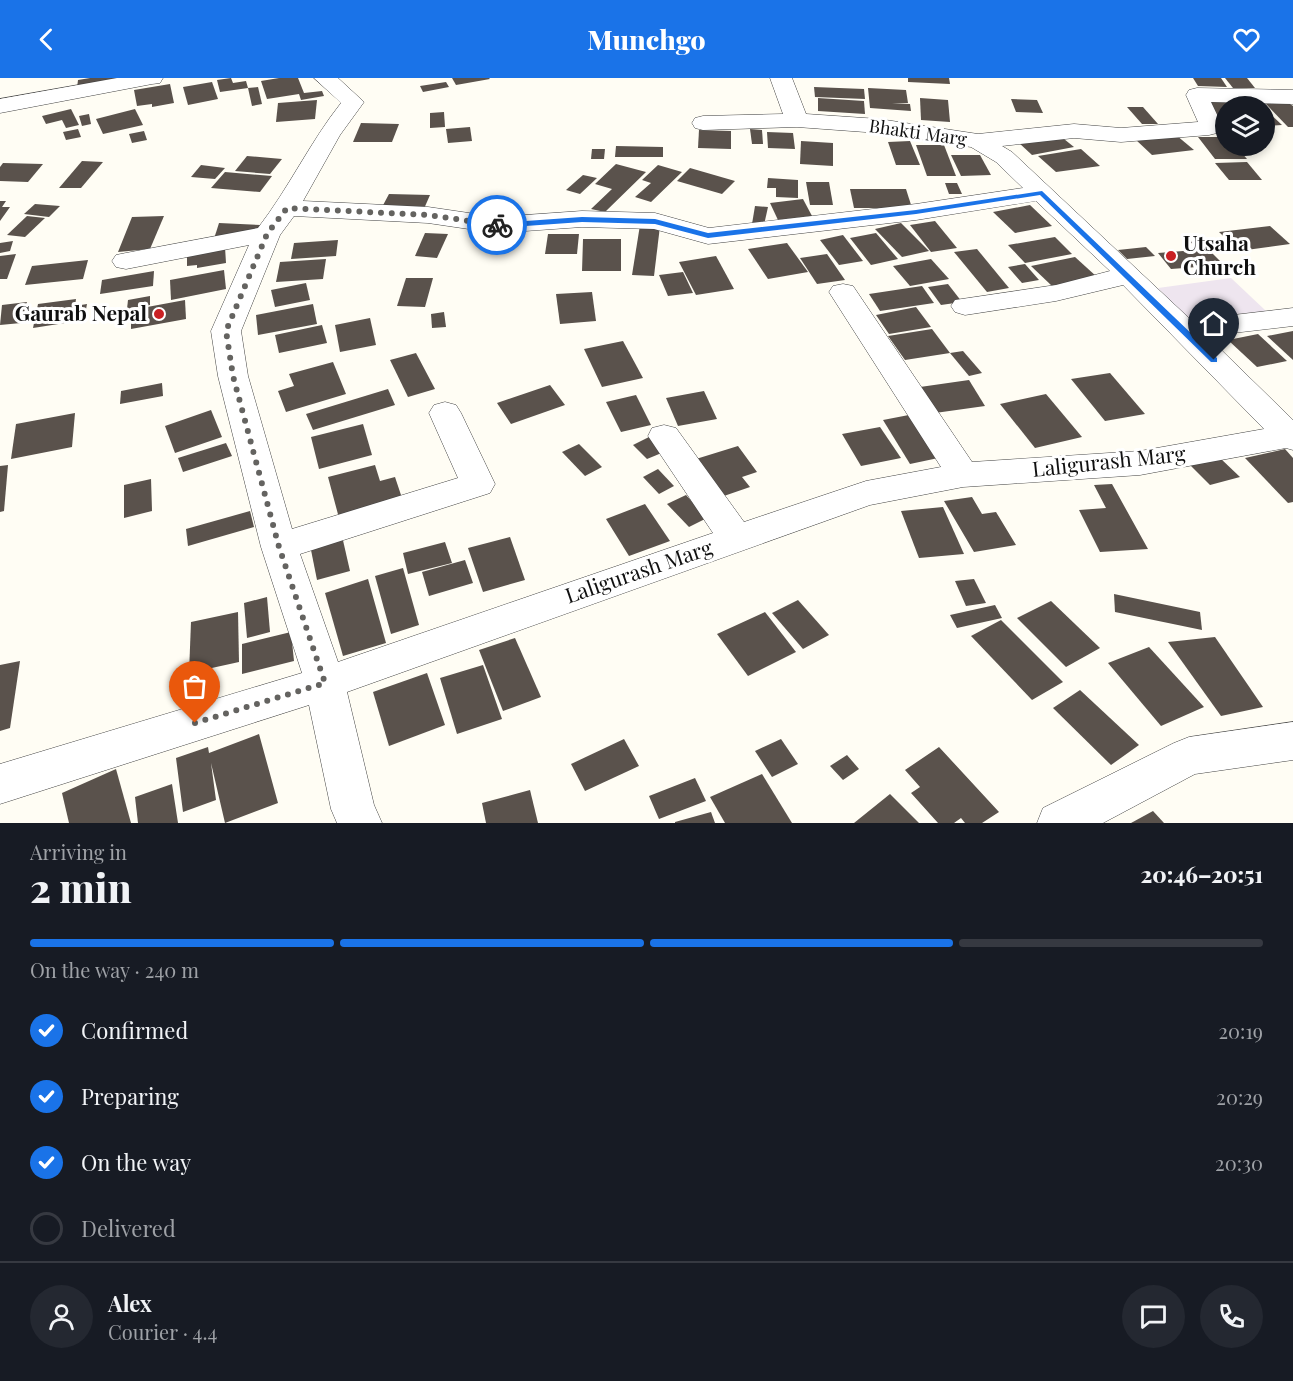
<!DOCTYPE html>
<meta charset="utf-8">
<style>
:root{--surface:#171b24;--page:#242831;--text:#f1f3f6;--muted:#9ea1a6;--line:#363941;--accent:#1a73e8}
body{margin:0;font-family:"Playfair Display",serif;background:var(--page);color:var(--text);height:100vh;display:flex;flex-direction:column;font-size:22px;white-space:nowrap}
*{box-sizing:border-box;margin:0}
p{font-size:20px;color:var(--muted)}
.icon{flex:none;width:33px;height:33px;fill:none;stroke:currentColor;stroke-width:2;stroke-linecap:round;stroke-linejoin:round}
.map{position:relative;height:745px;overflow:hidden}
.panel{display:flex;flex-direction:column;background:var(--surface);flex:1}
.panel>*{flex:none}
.fabs{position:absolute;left:1215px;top:18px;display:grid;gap:12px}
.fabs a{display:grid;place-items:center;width:60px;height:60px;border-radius:50%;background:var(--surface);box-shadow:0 3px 9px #0003;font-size:30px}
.pin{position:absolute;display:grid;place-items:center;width:51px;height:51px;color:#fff;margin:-62px -26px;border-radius:50% 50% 50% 0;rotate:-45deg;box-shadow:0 0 6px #0007}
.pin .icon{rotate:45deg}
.courier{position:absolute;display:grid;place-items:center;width:60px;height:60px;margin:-30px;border:4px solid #1a73e8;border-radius:50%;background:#fff;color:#222;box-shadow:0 2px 8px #0007}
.headline em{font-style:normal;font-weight:800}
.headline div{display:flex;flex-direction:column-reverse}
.headline{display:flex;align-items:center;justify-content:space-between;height:102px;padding:0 30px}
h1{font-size:39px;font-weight:800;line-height:45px}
.bar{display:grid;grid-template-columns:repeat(4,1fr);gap:9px 6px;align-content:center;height:72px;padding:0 30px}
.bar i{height:8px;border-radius:4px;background:var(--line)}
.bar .active{background:var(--accent)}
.bar p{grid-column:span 4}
.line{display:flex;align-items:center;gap:15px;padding:0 30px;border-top:2px solid var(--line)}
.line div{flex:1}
.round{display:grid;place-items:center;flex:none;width:63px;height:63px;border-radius:32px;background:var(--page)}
ol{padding:0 30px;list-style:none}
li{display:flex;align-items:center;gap:18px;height:66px}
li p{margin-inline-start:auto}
li .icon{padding:6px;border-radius:50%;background:var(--accent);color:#fff;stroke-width:4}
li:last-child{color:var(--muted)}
li i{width:33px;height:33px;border:3px solid var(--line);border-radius:50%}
header{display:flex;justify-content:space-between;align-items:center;height:78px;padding:0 30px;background:var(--accent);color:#fff;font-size:27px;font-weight:800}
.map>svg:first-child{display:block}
.industrial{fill:#eee5ef}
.building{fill:#5a524c}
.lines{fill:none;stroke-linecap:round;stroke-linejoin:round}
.minor-casing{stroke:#434343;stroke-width:1}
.minor{fill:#fff;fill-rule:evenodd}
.route{fill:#1a73e8}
.done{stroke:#646360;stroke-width:6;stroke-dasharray:0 10.8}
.poi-dot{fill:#c92023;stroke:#fff;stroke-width:2}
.labels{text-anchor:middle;stroke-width:6;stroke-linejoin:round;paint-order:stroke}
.far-street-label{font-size:18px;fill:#101010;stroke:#fff}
.poi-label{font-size:21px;font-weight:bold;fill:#101010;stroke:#fff;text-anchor:start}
.street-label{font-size:21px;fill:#101010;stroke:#fff}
</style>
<header><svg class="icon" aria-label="back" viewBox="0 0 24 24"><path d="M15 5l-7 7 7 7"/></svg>Munchgo<svg class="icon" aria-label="heart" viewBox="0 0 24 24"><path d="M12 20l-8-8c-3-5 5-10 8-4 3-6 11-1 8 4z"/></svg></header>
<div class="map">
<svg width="1293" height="745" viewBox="0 0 1293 745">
<rect width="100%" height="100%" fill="#fffdf4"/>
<!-- industrial -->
<polygon class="industrial" points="1231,200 1266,233 1188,242 1158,210"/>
<!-- building -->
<g class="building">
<polygon points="90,0 135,0 77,10 78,2"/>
<polygon points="231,0 233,5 246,3 248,10 220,14 217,2"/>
<polygon points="279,0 298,0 304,15 322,13 324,18 301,22 299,16 267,21 261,3"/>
<polygon points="452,0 489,0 490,1 456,7"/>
<polygon points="908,0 949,0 950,6 908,4"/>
<polygon points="1193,0 1221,0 1227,9 1198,8"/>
<polygon points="1225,0 1247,0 1255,10 1233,10"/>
<polygon points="212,4 218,21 188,27 183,9"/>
<polygon points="446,4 449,9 423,14 420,8"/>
<polygon points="170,6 174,25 152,29 152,26 137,28 134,12"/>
<polygon points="258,9 262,26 252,28 248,10"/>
<polygon points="814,9 864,11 865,21 815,19"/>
<polygon points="868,10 906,12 908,25 892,25 910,26 911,33 870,30"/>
<polygon points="818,20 864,23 865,36 818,33"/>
<polygon points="920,20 948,22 950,44 921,42"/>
<polygon points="1011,21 1037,22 1043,35 1016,34"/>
<polygon points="317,22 315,41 276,44 278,25"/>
<polygon points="1229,23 1235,28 1226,28 1224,44 1204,24"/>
<polygon points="1266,26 1290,26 1293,28 1293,49 1288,49"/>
<polygon points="1127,29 1143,29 1158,46 1142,46"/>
<polygon points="1264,30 1282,47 1264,48"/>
<polygon points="71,31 79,47 66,50 62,42 46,46 42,38"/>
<polygon points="135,31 143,47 103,56 96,41"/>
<polygon points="444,34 445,49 430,50 430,35"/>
<polygon points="89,36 91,46 82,48 79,38"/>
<polygon points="361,45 399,46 392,64 353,64"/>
<polygon points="470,49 472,63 448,65 446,51"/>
<polygon points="78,51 81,59 66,62 63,54"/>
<polygon points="750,51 762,52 763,66 752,66"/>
<polygon points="699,52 731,53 731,71 698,70"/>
<polygon points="144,53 147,62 132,65 129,56"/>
<polygon points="767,54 793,55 795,71 768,70"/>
<polygon points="1059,57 1074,69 1032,77 1018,64"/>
<polygon points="1176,57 1194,72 1152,77 1135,61"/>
<polygon points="1198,59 1226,59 1226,68 1236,68 1247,81 1215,81"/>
<polygon points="801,63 833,65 833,88 800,86"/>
<polygon points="910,63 920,87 896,87 888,64"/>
<polygon points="916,67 944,67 956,98 927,98"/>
<polygon points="616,68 663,69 663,79 615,79"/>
<polygon points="592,71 605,71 604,81 591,81"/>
<polygon points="1081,71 1100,88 1056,94 1038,78"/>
<polygon points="951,77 980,77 991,97 961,98"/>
<polygon points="247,78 282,81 270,96 235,93"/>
<polygon points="82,83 103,84 81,110 59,110"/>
<polygon points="1247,84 1262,102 1229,102 1215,85"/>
<polygon points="3,85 43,86 28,104 0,103 0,89"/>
<polygon points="616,86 646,94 605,134 591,131 612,111 595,106"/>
<polygon points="201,87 225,90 215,101 191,99"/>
<polygon points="658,87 682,94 651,124 635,119 651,105 642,102"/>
<polygon points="690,90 735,103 722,116 677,103"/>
<polygon points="225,94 272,98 260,114 211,110"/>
<polygon points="583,97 597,100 580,116 566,112"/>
<polygon points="768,100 798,102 798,120 776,119 776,110 767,110"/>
<polygon points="806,104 829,104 833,127 810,127"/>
<polygon points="945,105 957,105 962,116 949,116"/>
<polygon points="850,111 906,111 912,130 854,130"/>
<polygon points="389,116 430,117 423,133 381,131"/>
<polygon points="803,121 812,138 778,142 770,125"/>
<polygon points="0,123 6,123 2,129 10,129 0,143"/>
<polygon points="35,126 60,128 49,139 24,136"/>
<polygon points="1030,127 1052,148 1015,155 993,134"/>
<polygon points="755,128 768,129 764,147 752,146"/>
<polygon points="27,138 45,140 25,159 7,157"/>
<polygon points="164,138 150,171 118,174 132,139"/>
<polygon points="935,143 957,170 931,174 910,147"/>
<polygon points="219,145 261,147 258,157 213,164"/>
<polygon points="901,145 929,173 902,179 875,151"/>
<polygon points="640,147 660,148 654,198 632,197"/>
<polygon points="1270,148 1290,166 1239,173 1219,154"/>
<polygon points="425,155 448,156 437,180 415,178"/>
<polygon points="876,155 898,181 871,187 850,160"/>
<polygon points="548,156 579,156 577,176 545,176"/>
<polygon points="843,157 863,183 839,187 820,162"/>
<polygon points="1055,159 1072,176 1025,185 1008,167"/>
<polygon points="583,161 621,161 621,193 582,193"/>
<polygon points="1204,161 1212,168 1198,170 1190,164"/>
<polygon points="338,162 336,178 291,181 294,165"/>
<polygon points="13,163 10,173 0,175 0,165"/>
<polygon points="787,165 808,194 768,201 748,171"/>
<polygon points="225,169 226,185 197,190 197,187 187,188 187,175"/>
<polygon points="1146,169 1155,178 1127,181 1118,172"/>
<polygon points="977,171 1009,210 987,214 954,174"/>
<polygon points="1208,171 1224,187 1171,191 1158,175"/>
<polygon points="16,176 7,201 0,201 0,178"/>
<polygon points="827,176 845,202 817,206 800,180"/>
<polygon points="716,178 734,211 696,217 679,184"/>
<polygon points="1075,179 1097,199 1052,208 1031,188"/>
<polygon points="326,181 323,201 276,204 280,184"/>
<polygon points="931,181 949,201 910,208 893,188"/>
<polygon points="88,182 83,201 25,207 32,188"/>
<polygon points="1025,186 1039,202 1022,205 1008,189"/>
<polygon points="224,192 226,211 171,222 170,202"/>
<polygon points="154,193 153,208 100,216 102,202"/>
<polygon points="683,194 693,215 668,218 659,197"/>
<polygon points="406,200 433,200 425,229 397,228"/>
<polygon points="306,205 310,222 275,229 271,212"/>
<polygon points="948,206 962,224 941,227 928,209"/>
<polygon points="922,208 934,225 880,233 869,216"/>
<polygon points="592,214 596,243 560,246 556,216"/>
<polygon points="150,218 150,227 127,231 128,222"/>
<polygon points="76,221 75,228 87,226 84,242 33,250 38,226"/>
<polygon points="185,222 186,241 131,251 131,232"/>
<polygon points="27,224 21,245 0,247 2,227"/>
<polygon points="313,226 317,246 258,257 256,237"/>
<polygon points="916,229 931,249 889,256 876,237"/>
<polygon points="444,234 446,249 432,250 431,236"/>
<polygon points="370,240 376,267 340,274 335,247"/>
<polygon points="322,247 327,265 279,275 275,257"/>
<polygon points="932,251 950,275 905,282 888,258"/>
<polygon points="1293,253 1293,282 1267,258"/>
<polygon points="1258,256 1287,283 1257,289 1228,262"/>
<polygon points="623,263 643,300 602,309 584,271"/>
<polygon points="963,273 982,295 969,298 950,275"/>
<polygon points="416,275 435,311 408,319 390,282"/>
<polygon points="333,284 346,316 286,334 278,313 294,308 289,296"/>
<polygon points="1110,295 1145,336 1105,343 1071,301"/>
<polygon points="969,302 985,328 935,335 920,309"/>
<polygon points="162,305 163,318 120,326 121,313"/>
<polygon points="550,307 565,327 511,346 497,325"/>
<polygon points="388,311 395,327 313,352 306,336"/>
<polygon points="704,313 717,341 678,348 666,320"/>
<polygon points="1046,316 1082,359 1035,370 1000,326"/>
<polygon points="636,317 651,347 621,354 606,324"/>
<polygon points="211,332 222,359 175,375 165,348"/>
<polygon points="75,335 72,369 11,381 16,346"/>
<polygon points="914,336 943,379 910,386 883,342"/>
<polygon points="363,346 372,377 319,391 311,359"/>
<polygon points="880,349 901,380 861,388 842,356"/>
<polygon points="649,359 664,374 647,381 633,367"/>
<polygon points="226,365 232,378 183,394 178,380"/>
<polygon points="579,366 602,389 585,398 562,374"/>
<polygon points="738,368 757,394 742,399 750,409 721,419 696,381"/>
<polygon points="1285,371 1293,380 1293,424 1288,425 1245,380"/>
<polygon points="1219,379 1240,399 1210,407 1190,387"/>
<polygon points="8,387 4,433 0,434 0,388"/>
<polygon points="375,387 380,403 395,399 403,423 339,440 328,399"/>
<polygon points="658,391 674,408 659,416 643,399"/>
<polygon points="151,401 152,433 124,440 124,407"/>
<polygon points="1112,406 1148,471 1100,474 1079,432 1106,430 1094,407"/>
<polygon points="686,417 707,440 689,449 667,426"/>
<polygon points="972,419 982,436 996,434 1016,467 974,474 944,423"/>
<polygon points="645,426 670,463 629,478 606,441"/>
<polygon points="943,429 964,476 919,480 901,433"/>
<polygon points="250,433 254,449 188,468 186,451"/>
<polygon points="342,458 350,493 317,502 310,467"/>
<polygon points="510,459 525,502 483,514 468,470"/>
<polygon points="445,464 452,485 408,496 403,475"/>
<polygon points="465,482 473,505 429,518 422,494"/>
<polygon points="403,490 419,547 391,556 375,498"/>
<polygon points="368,501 386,565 343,578 325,515"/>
<polygon points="974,501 986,525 966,528 955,503"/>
<polygon points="1114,516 1200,534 1202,552 1115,534"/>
<polygon points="267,519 270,554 247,560 244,525"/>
<polygon points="798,522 829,557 803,571 772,535"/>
<polygon points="1051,523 1100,570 1066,589 1017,540"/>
<polygon points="995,527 1002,540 957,550 950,537"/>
<polygon points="238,534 239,584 189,595 191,544"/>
<polygon points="765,534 796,574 748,598 717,556"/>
<polygon points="1001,542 1063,604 1032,622 971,558"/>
<polygon points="291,554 294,583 242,596 242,566"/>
<polygon points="1215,559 1263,629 1221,638 1168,564"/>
<polygon points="515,560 541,619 503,633 479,572"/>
<polygon points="1149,569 1204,629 1161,648 1108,585"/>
<polygon points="20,583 10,650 0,653 0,587"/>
<polygon points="483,587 502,641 457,656 440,600"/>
<polygon points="427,595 445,647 389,668 373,614"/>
<polygon points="1080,612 1139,667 1111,687 1053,630"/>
<polygon points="259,656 278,725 225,745 211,685 216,722 183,734 176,680 208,669 209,675"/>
<polygon points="624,661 639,688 585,713 571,686"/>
<polygon points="781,661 798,686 772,699 755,673"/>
<polygon points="939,669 999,734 982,745 965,745 961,740 954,745 938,745 911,715 920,709 905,692"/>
<polygon points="847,677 859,691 843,702 830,688"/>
<polygon points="116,691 131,745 69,745 62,715"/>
<polygon points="762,696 792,745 725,745 710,719"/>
<polygon points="695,700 706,723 659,741 649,718"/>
<polygon points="172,706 178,745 138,745 135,719"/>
<polygon points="530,712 538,745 486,745 482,725"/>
<polygon points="890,716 919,745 854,745"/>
<polygon points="1153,733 1164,745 1131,745"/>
<polygon points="711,734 715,745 675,745 675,744"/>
</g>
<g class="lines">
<!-- minor casing -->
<g class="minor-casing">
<g id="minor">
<polygon points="117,0 163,0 160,5 152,6 0,35 0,21"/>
<path d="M314,0H338L364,24L340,57L303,123L428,129L496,139L582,133L655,135L709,150L916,126L1023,110L996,84L971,69L879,55L797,49L703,52L695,50L692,45L695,40L703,38L783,36L770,0H792L806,36L879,41L978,56L1074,46L1121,50L1198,44L1186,17L1189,12L1197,10L1293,12V26L1211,24L1222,47L1217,55L1209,57L1121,64L1074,60L1002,68L1012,74L1191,242L1293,230V248L1207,258L1293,342V372L1286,370L1140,397L963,409L870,427L347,614L374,727L382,745H337L331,731L309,627L0,726V686L302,595L261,469L218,298L211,253L249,167L126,191L116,189L112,183L116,177L126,175L258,150C289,110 310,64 341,25ZM1036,123L1110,193L1056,207L955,222L951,228L955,234L965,237L1056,223L1123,207L1264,351L1140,373L972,384L853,208L843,206L833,208L829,214L941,389L866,403L744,444L676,350L664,347L652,350L648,358L713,455L338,584L300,476L490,415L495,406L461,335L456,327L445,324L434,327L429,335L458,400L292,451L248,298L241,253L280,157L294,138L428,145L496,155L582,149L654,151L708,166L916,142Z"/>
<polygon points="1293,644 1293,682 1195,696 1103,745 1037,745 1043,730 1174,665 1189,659"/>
</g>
</g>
<!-- minor -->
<use href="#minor" class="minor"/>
</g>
<!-- route -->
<polygon class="route" points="1042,113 1217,280 1217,284 1211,284 1040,117 916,136 708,160 655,146 582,144 497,150 493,147 497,145 582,139 655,141 708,155 916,132"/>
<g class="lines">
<!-- done -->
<polyline class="done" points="195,645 325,605 279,469 233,298 226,253 267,156 287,130 428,137 497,147"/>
</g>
<!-- markers -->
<g class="poi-dot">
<circle cx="1171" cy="178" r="6"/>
<circle cx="159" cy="236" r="6"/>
</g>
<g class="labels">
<!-- far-street labels -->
<g class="far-street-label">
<text transform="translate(918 55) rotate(8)" y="6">Bhakti Marg</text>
</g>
<!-- poi labels -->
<g class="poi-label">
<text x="1183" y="173">Utsaha<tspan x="1183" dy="24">Church</tspan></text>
<text x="147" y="243" text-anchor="end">Gaurab Nepal</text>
</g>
<!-- street labels -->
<g class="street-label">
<text transform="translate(1109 384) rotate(-6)" y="7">Laligurash Marg</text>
<text transform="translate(639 494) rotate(-19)" y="7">Laligurash Marg</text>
</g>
</g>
</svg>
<div class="fabs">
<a><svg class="icon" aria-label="layers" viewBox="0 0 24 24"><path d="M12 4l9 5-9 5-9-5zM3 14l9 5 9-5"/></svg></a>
</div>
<div class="pin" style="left:195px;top:645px;background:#ea580c"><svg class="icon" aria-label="bag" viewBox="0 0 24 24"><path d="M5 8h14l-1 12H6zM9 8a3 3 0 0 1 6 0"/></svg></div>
<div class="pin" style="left:1214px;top:282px;background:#1f2937"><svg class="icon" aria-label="home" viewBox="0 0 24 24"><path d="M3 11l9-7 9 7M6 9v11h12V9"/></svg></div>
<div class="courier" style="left:497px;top:147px"><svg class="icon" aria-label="bike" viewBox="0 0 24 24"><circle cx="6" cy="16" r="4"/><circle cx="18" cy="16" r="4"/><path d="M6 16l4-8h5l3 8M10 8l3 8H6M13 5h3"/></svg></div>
</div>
<section class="panel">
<div class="headline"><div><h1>2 min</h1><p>Arriving in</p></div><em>20:46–20:51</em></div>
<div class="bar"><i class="active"></i><i class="active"></i><i class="active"></i><i></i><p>On the way · 240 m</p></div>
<ol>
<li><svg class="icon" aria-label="check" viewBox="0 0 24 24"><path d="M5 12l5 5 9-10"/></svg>Confirmed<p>20:19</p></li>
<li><svg class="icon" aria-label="check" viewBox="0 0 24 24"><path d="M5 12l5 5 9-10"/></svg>Preparing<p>20:29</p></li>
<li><svg class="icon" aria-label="check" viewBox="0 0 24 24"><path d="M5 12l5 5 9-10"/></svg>On the way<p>20:30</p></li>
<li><i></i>Delivered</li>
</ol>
<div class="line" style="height:108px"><a class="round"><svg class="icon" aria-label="person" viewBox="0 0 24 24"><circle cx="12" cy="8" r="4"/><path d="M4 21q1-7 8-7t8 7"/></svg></a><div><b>Alex</b><p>Courier · 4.4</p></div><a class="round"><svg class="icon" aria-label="chat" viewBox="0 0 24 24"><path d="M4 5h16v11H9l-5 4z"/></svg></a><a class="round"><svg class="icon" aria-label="phone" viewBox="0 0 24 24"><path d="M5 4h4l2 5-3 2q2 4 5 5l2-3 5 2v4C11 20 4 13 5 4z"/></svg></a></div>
</section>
